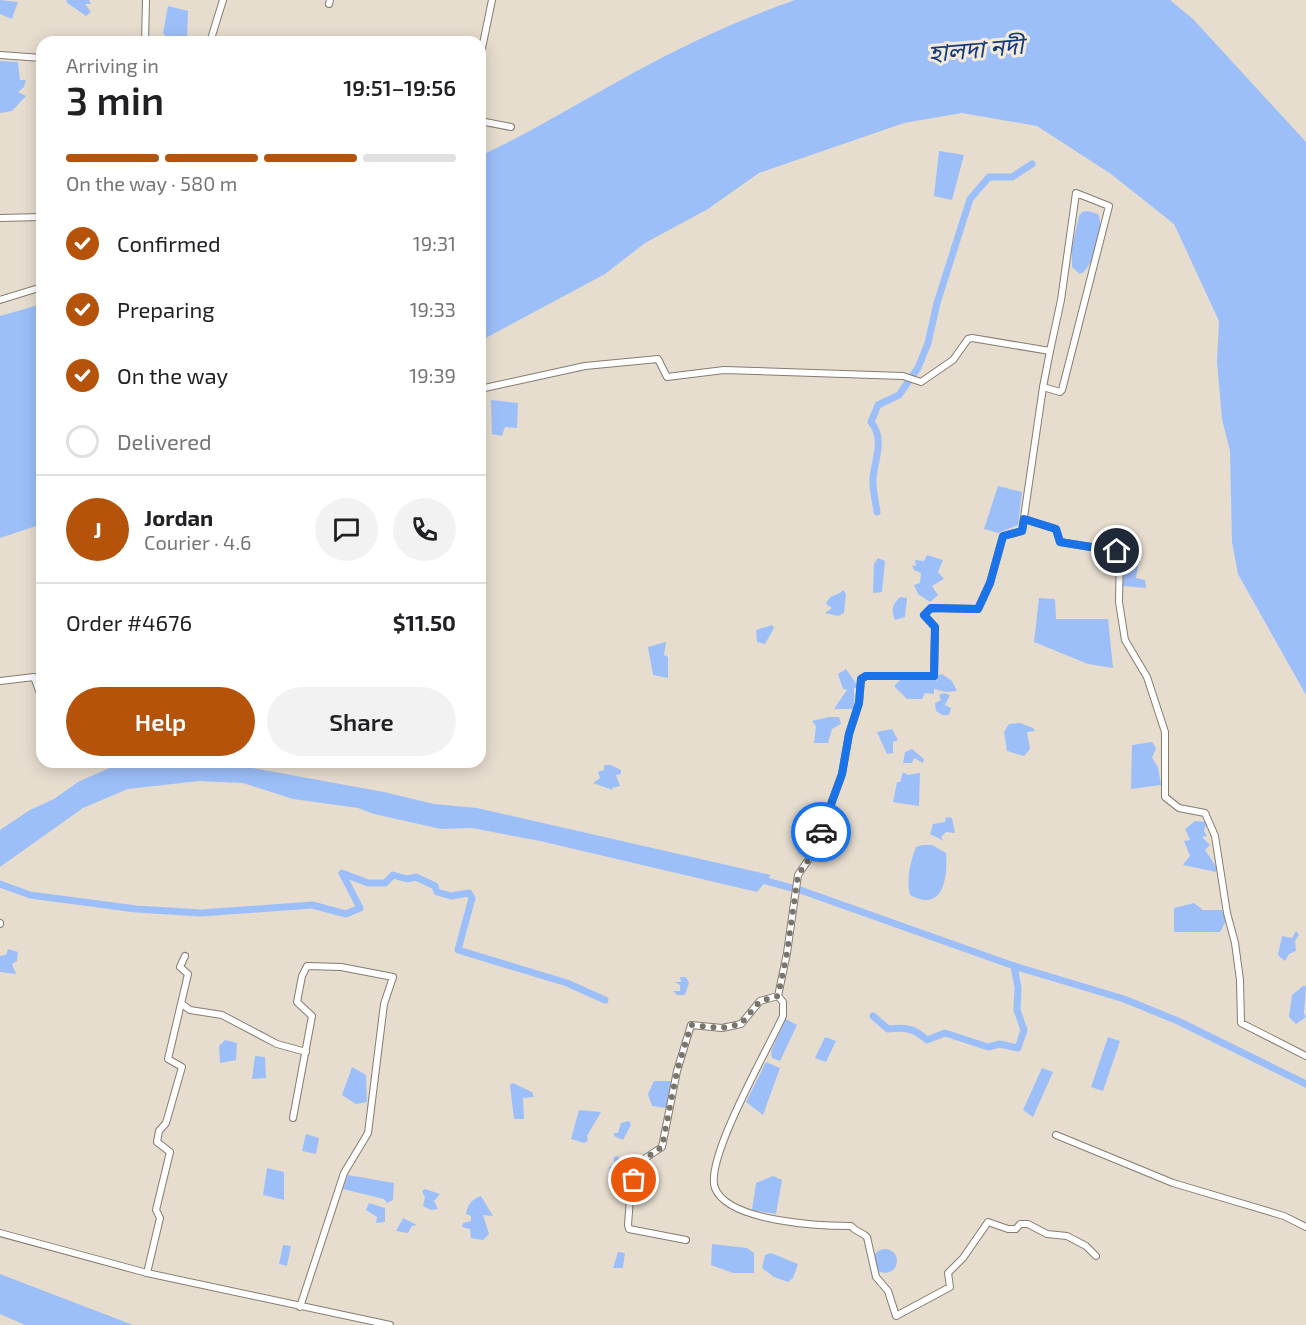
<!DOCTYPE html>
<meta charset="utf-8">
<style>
:root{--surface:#fff;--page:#f2f2f2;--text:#202124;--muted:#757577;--line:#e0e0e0;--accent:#b45309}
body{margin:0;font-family:"Exo 2","Noto Sans Bengali",sans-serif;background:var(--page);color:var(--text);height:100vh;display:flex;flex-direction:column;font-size:22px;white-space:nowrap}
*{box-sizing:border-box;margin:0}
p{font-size:20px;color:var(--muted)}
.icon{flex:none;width:33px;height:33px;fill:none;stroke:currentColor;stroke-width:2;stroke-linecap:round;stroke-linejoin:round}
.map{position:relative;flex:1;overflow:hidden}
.panel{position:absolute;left:36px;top:36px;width:450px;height:732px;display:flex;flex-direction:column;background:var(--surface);border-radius:18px;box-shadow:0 3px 15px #0003}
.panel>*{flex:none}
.pin{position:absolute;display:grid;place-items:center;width:51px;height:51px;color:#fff;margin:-26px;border:3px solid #fff;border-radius:50%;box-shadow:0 2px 6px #0007}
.courier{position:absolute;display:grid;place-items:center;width:60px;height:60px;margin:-30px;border:4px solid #1a73e8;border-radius:50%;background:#fff;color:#222;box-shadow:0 2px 8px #0007}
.overview em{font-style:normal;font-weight:600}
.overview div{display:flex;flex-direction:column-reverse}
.overview{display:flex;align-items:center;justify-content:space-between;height:102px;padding:0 30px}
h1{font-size:39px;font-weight:600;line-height:45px}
.bar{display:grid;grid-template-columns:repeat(4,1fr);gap:9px 6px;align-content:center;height:72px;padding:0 30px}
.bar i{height:8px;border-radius:4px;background:var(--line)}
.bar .on{background:var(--accent)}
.bar p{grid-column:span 4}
.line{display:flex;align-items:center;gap:15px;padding:0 30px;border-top:2px solid var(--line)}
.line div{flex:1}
.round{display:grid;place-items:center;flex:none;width:63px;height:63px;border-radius:32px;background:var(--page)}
ol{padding:0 30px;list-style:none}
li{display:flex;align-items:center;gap:18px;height:66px}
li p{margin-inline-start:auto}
li .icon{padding:6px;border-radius:50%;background:var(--accent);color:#fff;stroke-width:4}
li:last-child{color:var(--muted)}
li i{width:33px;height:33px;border:3px solid var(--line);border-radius:50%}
.button{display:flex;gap:12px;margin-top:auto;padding:12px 30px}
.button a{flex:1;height:69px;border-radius:36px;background:var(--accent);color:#fff;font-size:24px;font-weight:600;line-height:69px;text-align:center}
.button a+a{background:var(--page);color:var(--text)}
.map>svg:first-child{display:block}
.water{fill:#9dbff9}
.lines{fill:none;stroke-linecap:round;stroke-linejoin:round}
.canal{stroke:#9dbff9;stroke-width:7}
.street-casing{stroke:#847c6f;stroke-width:8}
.street{stroke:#fff;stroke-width:6}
.done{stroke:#79746c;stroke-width:6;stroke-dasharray:0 10.8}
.route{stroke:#1a73e8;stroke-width:8}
.labels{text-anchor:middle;stroke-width:6;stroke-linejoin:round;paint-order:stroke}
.water-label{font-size:24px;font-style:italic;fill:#143b7d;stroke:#f3eadc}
</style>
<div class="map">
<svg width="1306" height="1325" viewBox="0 0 1306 1325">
<rect width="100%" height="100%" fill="#e6ddcf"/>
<!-- water -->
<g class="water">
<polygon points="0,0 18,2 12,19 0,14"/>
<polygon points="67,0 89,0 91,4 85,4 91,12 86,16 66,2"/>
<path d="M795,0H1170L1193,19L1306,142V695L1238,574L1232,542L1230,451L1222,419L1217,362L1219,321L1174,224L1111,174L1037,126L962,113L904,123L759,173L708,209L645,243L605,274L480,341V156C533,131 582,101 633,73C684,45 740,19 795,0Z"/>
<polygon points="168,6 188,11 187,38 177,40 168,39 163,33"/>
<polygon points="0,61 18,62 20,80 26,80 24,87 18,92 26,96 12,111 0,113"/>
<polygon points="939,151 964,155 952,200 934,196"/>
<path d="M1088,211L1098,214C1105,226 1093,269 1080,274L1072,267V247L1079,216L1082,212Z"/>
<polygon points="42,304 42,524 0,538 0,316"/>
<polygon points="491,400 518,403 517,428 505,427 502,436 492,434"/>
<polygon points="998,486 1022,492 1018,525 998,533 984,529"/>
<polygon points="927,555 943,560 938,572 944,579 932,586 938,595 930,602 918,594 914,585 920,583 921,573 914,570 912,565 916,566 915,560 924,561"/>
<polygon points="878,558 885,561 882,592 873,593 874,564"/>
<polygon points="1125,560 1139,561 1136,578 1145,580 1146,588 1123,586"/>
<path d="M843,590L846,594L844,613L838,616L825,613L832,608L826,604C830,593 839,596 843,590Z"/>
<path d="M900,597L907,598L905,617L895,620C891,610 892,605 900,597Z"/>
<polygon points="1039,598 1055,599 1056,619 1108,619 1113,668 1088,664 1034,642"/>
<polygon points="772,625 774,628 765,644 757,642 756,630"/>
<polygon points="666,642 664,655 668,657 668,678 653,675 648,647"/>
<polygon points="846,669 859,688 854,688 854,709 834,709 847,690 843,689 838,674"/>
<polygon points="942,674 952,681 957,691 946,692 934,689 934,694 925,693 922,699 907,699 894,686 901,679 933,679 937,681 937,675"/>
<polygon points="944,693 950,695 945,705 951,708 949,715 942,715 936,711 935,703 941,700 939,695"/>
<polygon points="829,717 839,717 841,724 832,729 828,743 814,743 816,726 812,721"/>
<polygon points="1020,723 1033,728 1035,731 1027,732 1030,749 1024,756 1007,751 1004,732 1009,724"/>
<polygon points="892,729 898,740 893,742 893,753 887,754 877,732"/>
<polygon points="1152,742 1156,748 1152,758 1158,767 1161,785 1131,789 1132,745"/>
<polygon points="912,749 924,759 923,763 914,758 912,763 903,763 905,752"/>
<polygon points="160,762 230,764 384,792 434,804 477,808 771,875 757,892 540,841 472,828 441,829 374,814 358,808 293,799 243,783 199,781 128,789 83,808 0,867 0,830 30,810 54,799 78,782 114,766"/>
<polygon points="604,765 611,765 621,770 621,774 616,775 620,786 612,788 613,790 593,783 600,778 598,772 604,770"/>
<polygon points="903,772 908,775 920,773 919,806 893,802 897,782 900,782"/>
<polygon points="946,817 952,818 955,833 946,832 941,837 944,841 930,834 933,824 945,822"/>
<polygon points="1195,821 1207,822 1204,831 1207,836 1202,837 1210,845 1205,850 1217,868 1216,872 1183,865 1190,856 1184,841 1190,840 1185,829"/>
<path d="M922,845H932L946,853C948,878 943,913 910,895C906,880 910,862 916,847Z"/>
<polygon points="1194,903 1203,910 1222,910 1226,921 1220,932 1174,932 1174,908"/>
<polygon points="1296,931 1299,935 1295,941 1296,951 1289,954 1285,961 1278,955 1282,936 1292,938"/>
<polygon points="8,949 18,952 17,961 12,964 16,974 0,972 0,956 6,955"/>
<polygon points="680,977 686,977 689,983 685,995 677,995 673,991 680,991 680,985 675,982 681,982"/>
<polygon points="1303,986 1306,986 1304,1013 1306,1017 1296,1024 1289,1017 1292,995"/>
<polygon points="786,1019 797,1025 780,1061 772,1058 771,1051"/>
<polygon points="825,1037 836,1041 826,1062 815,1058"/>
<polygon points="1108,1037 1120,1041 1103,1091 1091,1087"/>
<polygon points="225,1040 237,1043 236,1060 220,1063 219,1046"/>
<polygon points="255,1056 265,1057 266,1078 252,1079"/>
<polygon points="766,1062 780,1068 763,1115 746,1102"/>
<polygon points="352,1067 366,1075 367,1102 356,1104 342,1095"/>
<polygon points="1042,1068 1053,1072 1033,1117 1023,1110"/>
<polygon points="654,1081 673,1081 675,1089 666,1108 652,1106 648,1094"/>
<polygon points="513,1083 532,1092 534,1097 523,1098 524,1119 514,1119 510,1085"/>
<polygon points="579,1110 601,1112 587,1136 588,1141 584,1143 571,1139"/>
<polygon points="629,1121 631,1125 623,1140 614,1136 614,1133 618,1133 621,1123"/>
<polygon points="306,1134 319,1138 316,1154 302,1151"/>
<polygon points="618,1156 622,1166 628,1164 630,1172 624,1179 609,1175 609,1167 614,1166 614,1157"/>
<polygon points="267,1168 284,1172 284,1200 263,1195"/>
<polygon points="348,1175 394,1183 393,1200 387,1203 384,1199 343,1189"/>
<polygon points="773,1176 782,1180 776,1214 752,1210 756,1183"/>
<polygon points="425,1189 440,1194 434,1201 438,1209 431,1210 423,1206 425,1197 422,1191"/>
<path d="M481,1196L493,1216L483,1215L489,1234L483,1240L471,1238L470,1229L462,1227L463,1223L471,1221V1216L466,1214C468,1204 471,1200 481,1196Z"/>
<polygon points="369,1203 385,1208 385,1222 376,1223 377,1217 366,1210"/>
<polygon points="403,1218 417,1225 412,1226 408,1233 396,1231"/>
<polygon points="712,1244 747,1248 754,1253 754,1273 733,1273 711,1265"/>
<polygon points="283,1245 291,1246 287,1266 279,1264"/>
<circle cx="885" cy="1261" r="12"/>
<polygon points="618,1252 625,1253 623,1268 613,1268"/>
<polygon points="771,1253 798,1264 793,1278 788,1282 774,1277 762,1268 765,1255"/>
<polygon points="0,1274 133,1325 25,1325 0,1314"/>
</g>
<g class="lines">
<!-- canal -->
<g class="canal">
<path d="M877,512C876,502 872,489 873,478C875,458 885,439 871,422L878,405L899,395L918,368L928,343L937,303L970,199L989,177H1012L1032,164"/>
<polyline points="759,879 803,891 1014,966 1124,999 1178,1021 1306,1084"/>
<polyline points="0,884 30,895 136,909 201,913 312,905 346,914 360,908 342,873 368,883 385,883 393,875 407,879 416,877 435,886 437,892 451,896 469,893 472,898 458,950 567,983 605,1000"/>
<path d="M873,1016L888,1029C905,1027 914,1028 927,1040L945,1033L988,1047L1000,1044L1018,1048L1024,1030L1017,1010L1018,988L1014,966"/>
</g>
<!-- street casing -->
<g class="street-casing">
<g id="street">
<polyline points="329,4 330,0"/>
<polyline points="145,42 146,0"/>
<polyline points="210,42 223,0"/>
<polyline points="0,55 42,58"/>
<polyline points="480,58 492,0"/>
<polyline points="480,121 511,127"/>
<polyline points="0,218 42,217"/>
<polyline points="0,300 42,287"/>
<polyline points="1043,387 1050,351"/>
<polyline points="480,389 585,366 658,359 667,377 724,370 903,376 921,382 953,360 968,339 972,338 1050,351 1061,300 1076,193 1109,206 1062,390 1060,392 1043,387 1022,531 1003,536 990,583 978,609 931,608 924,615 935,627 934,676 866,676 861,679 859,703 849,734 842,774 813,853 798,875 787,953 778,996 760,1001 741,1024 722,1028 691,1025 677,1071 662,1147 638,1163 630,1198 628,1225 629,1229 686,1240"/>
<polyline points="1024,519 1056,529 1060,542 1120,552 1119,602 1125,640 1147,677 1165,732 1165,797 1179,808 1205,813 1215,836 1227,913 1235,943 1240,980 1241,1023 1306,1056"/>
<polyline points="0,681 34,677 39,691 42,690"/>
<polyline points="0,924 0,923"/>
<path d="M778,996L783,1002V1016C769,1047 704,1160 715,1188C728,1222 821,1226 851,1226C856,1232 862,1232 867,1237L876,1277L888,1291L896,1316L950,1287L948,1273L963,1258L988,1222L1008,1229H1016L1020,1224H1028L1047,1234L1067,1236L1086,1246L1096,1256"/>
<polyline points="182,1004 190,1010 222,1015 277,1044 306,1052"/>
<polyline points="293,1118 312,1016 297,1002 302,976 307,966 341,967 393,977 384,1004 368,1133 344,1173 300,1307"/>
<polyline points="1056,1135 1173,1183 1284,1216 1306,1227"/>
<polyline points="0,1233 147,1273 390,1325"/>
<polyline points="147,1273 160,1218 156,1210 170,1152 157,1142 159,1131 166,1123 182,1067 168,1059 188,974 180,967 185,956"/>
</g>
</g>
<!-- street -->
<use href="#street" class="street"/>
</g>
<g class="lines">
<!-- done -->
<polyline class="done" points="634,1180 638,1163 662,1147 677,1071 691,1025 722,1028 741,1024 760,1001 778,996 787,953 798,875 813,853 821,832"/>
<!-- route -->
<polyline class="route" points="821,832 842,774 849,734 859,703 861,679 866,676 934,676 935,627 924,615 931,608 978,609 990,583 1003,536 1022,531 1024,519 1056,529 1060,542 1117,551"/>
</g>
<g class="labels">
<!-- water labels -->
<g class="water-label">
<text transform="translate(976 50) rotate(-5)" y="8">হালদা নদী</text>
</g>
</g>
</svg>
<div class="pin" style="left:634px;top:1180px;background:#ea580c"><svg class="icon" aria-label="bag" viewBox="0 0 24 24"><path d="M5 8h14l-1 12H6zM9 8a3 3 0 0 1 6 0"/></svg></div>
<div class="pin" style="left:1117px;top:551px;background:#1f2937"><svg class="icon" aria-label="home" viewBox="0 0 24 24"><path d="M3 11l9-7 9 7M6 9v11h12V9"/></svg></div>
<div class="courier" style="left:821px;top:832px"><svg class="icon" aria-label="car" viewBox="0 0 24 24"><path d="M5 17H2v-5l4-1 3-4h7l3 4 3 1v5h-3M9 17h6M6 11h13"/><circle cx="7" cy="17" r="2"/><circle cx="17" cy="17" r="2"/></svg></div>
<section class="panel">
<div class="overview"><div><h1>3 min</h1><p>Arriving in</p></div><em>19:51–19:56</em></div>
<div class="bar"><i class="on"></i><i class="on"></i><i class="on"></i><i></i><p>On the way · 580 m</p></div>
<ol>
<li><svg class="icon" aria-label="check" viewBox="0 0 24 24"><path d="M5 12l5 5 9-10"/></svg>Confirmed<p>19:31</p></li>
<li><svg class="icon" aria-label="check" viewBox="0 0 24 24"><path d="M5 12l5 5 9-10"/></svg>Preparing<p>19:33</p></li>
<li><svg class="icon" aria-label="check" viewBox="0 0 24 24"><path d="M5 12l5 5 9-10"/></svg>On the way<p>19:39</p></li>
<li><i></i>Delivered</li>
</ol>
<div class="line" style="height:108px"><b class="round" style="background:var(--accent);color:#fff">J</b><div><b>Jordan</b><p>Courier · 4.6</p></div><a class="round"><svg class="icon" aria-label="chat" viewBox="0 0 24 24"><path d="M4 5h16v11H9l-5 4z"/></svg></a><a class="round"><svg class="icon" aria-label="phone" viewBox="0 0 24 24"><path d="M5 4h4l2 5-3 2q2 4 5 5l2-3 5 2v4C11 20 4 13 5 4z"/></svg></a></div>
<div class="line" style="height:78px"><div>Order #4676</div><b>$11.50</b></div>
<div class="button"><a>Help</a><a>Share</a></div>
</section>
</div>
